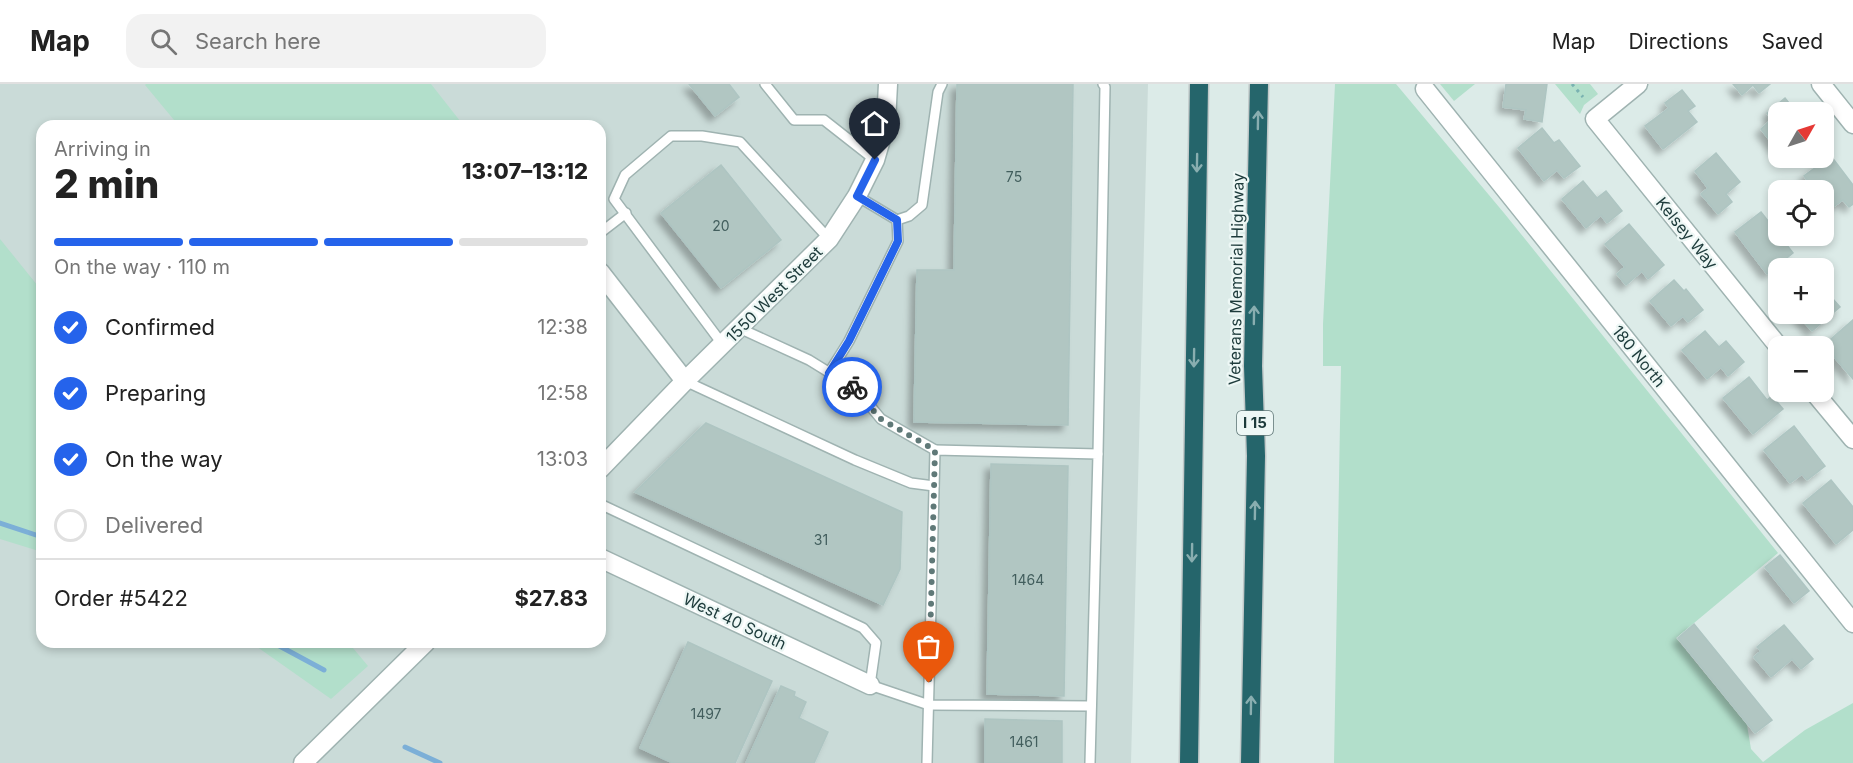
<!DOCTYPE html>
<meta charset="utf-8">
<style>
:root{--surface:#fff;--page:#f2f2f2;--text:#222;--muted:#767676;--line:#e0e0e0;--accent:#2563eb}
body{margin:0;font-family:Inter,sans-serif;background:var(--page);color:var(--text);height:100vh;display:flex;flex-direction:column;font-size:22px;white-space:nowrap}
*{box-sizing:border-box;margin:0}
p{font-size:20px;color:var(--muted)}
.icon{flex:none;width:33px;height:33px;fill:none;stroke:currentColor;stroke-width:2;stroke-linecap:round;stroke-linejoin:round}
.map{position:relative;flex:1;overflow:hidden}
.side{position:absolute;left:36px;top:36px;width:570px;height:528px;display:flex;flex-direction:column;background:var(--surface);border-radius:18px;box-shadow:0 3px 9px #0003}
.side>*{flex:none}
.needle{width:39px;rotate:51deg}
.fabs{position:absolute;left:1768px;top:18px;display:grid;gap:12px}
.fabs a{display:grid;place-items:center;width:66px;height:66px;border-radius:12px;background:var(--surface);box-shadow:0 3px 9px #0003;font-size:30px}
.pin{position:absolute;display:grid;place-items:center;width:51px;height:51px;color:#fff;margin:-62px -26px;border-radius:50% 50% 50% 0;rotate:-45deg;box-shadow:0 0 6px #0007}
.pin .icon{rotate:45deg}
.courier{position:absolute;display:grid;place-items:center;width:60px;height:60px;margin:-30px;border:4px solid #2563eb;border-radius:50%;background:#fff;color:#222;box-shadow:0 2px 8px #0007}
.overview em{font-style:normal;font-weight:800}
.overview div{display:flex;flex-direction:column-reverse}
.overview{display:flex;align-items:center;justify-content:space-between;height:102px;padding:0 18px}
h1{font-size:39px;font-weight:800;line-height:45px}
.bar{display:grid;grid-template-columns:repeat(4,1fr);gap:9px 6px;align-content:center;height:72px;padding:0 18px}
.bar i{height:8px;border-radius:4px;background:var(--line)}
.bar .on{background:var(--accent)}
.bar p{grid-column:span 4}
.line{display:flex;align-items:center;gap:15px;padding:0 18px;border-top:2px solid var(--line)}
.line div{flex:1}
ol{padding:0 18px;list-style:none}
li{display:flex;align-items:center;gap:18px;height:66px}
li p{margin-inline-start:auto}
li .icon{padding:6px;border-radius:50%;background:var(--accent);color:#fff;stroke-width:4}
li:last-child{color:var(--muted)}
li i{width:33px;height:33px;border:3px solid var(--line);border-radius:50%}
header{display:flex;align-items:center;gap:36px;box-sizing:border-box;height:84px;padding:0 30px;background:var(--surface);border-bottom:2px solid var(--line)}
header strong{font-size:28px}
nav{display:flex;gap:33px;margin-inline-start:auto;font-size:21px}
.search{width:420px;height:54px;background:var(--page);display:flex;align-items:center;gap:15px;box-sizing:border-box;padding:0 21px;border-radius:18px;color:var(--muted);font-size:22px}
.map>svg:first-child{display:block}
.built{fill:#cadbd8;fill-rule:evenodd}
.green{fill:#b2dfcb}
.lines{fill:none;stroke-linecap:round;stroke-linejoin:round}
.stream{stroke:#7cafd7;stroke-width:5}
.building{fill:#b1c6c2;stroke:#aec5c2;stroke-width:1.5;filter:url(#shadow)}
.service-casing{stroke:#9fb3b1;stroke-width:12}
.minor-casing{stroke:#9fb3b1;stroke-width:21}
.motorway-casing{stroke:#c0c8c8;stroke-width:21}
.path{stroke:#79b2b1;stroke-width:3;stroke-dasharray:3 4.5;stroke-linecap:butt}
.service{stroke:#fff;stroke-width:9}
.minor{stroke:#fff;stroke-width:18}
.motorway{stroke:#25656b;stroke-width:18}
.oneway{stroke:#89aeb0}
.done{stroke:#607978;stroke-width:6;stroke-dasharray:0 10.8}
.route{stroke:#2563eb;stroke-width:8}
.labels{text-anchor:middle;stroke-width:4.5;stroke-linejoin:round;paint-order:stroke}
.number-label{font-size:14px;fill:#425e5d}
.shield{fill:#edf7f5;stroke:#5b7373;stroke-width:1.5}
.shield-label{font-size:15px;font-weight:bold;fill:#1d3b3b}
.street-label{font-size:16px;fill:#1d3b3b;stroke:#edf7f5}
</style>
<header>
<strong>Map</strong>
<div class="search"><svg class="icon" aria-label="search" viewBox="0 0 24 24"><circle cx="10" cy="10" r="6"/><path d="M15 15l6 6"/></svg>Search here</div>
<nav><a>Map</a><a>Directions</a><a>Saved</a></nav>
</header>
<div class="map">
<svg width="1853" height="679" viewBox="0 0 1853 679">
<defs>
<filter id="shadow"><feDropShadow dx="-5.5" dy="5.5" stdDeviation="3" flood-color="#0004"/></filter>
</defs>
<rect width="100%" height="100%" fill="#dcebe8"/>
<!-- built -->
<path class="built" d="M0,0H1148L1131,679H0ZM42,42H600V558H42Z"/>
<!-- green -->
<g class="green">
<polygon points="146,0 431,0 464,42 179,42 145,1"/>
<polygon points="1335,0 1396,0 1504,129 1778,469 1676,554 1747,641 1751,665 1763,678 1805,646 1853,619 1853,679 1334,679 1341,282 1323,282 1323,240"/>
<polygon points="1440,0 1475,0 1454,17"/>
<polygon points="1555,0 1590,0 1598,10 1584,21 1580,30"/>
<polygon points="0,155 42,207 42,468 0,455"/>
<polygon points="250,558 348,558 368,582 331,615"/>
</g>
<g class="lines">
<!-- stream -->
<g class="stream">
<polyline points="0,439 42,453"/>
<polyline points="272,558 324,586"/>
<polyline points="405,663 440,679"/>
</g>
</g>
<!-- building -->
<g class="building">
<polygon points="689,0 729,0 739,13 715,32"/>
<polygon points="957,0 1073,0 1068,341 914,338 917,186 954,186"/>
<polygon points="1506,0 1547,0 1542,38 1524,35 1526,26 1503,23"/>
<polygon points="1733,0 1770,0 1759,9 1753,1 1742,11"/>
<polygon points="1682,6 1695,22 1688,27 1697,38 1663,65 1645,42 1669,24 1665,19"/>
<polygon points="1785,14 1796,28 1779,28 1779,68 1761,45 1772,35 1767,29"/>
<polygon points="1542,44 1554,59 1559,56 1580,82 1564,94 1557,86 1544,97 1518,64"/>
<polygon points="1716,69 1740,98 1726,110 1732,118 1718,130 1701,110 1708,104 1695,87"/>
<polygon points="1831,72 1853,101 1853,120 1849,123 1843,116 1830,125 1824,118 1824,106 1815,106 1804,92"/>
<polygon points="721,81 781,156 721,204 661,129"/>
<polygon points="1583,97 1597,114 1606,107 1622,127 1607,139 1601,131 1586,144 1562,115"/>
<polygon points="1761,128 1793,169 1767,190 1735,148"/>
<polygon points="1629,140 1664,181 1648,195 1642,187 1626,201 1617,190 1625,183 1605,160"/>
<polygon points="1674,196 1684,207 1686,205 1703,226 1688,238 1683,232 1671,242 1650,217"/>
<polygon points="1824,205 1840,223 1812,247 1797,230 1824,230"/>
<polygon points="1853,236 1853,295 1824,261"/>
<polygon points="1705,247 1719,263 1726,257 1744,278 1728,292 1721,283 1707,295 1682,266"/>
<polygon points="1749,293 1767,316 1772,312 1783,325 1753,350 1723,314"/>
<polygon points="706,339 902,428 900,485 883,521 635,408"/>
<polygon points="1794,342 1825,382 1807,396 1802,390 1790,399 1764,366"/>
<polygon points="991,380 1068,382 1064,612 987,610"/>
<polygon points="1831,396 1853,423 1853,446 1836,460 1803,419"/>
<polygon points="1780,471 1809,507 1794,519 1765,483"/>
<polygon points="1694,540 1772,636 1755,649 1678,554"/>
<polygon points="1784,541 1813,575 1801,585 1792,575 1771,593 1754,573 1761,567 1757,563"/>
<polygon points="688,558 772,597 735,679 673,679 640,664"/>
<polygon points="781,602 795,608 794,612 806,618 799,634 828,648 814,679 746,679"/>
<polygon points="985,635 1062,637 1062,679 985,679"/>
</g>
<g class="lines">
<!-- service casing -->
<g class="service-casing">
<g id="service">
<polyline points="765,0 794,36 824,36 875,76"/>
<polyline points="897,136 909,132 922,121 938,8 942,0"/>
<polyline points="600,149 626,129"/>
<polyline points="739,244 809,276 856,305 881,335 935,366"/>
<polyline points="723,261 614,115 625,91 671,52 702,52 740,58 829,155"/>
<polyline points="829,289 849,257 898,157 897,136 857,112"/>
<polyline points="685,297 855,376 911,399 934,402"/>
<polyline points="1098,370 1105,3 1103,0"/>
<polyline points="600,420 863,544 876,559 870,601 929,621 1091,622"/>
<polyline points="927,679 935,366 1098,370 1090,679"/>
</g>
</g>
<!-- minor casing -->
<g class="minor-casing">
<g id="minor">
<polyline points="1638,0 1595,35 1779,263"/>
<polyline points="1821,0 1853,40"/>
<polyline points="1425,5 1853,539"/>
<polyline points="600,188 685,297"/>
<polyline points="1814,308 1853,355"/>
<polyline points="600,385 685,297 829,155 857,112 875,76 886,38 888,0"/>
<polyline points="600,474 870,601"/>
<polyline points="303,679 426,558"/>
</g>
</g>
<!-- motorway casing -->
<g class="motorway-casing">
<g id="motorway">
<polyline points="1189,679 1199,0"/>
<polyline points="1250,679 1256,372 1253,282 1259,0"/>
</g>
</g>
<!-- path -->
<polyline class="path" points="1572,0 1583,13"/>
<!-- service -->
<use href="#service" class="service"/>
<!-- minor -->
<use href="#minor" class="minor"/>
<!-- motorway -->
<use href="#motorway" class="motorway"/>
</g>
<!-- one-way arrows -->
<defs><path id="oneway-shaft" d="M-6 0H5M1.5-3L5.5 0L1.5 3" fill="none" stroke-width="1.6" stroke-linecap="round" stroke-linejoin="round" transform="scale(1.5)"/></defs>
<g class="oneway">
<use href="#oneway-shaft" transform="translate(1258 36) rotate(-89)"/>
<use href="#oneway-shaft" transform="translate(1197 79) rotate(91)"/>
<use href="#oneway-shaft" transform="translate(1254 231) rotate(-89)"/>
<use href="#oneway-shaft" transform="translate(1194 274) rotate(91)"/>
<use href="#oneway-shaft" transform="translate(1255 426) rotate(-89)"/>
<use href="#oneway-shaft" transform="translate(1192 469) rotate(91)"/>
<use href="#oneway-shaft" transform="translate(1251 621) rotate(-89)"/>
</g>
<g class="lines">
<!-- done -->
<polyline class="done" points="852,303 881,335 935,366 929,599"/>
<!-- route -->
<polyline class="route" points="852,303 829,289 849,257 898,157 897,136 857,112 875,76"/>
</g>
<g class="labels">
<!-- number labels -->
<g class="number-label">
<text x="1014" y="98">75</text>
<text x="721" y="147">20</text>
<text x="821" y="461">31</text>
<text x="1028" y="501">1464</text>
<text x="706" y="635">1497</text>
<text x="1024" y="663">1461</text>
</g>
<!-- shield labels -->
<rect class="shield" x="1237" y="327" width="36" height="24" rx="4.5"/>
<g class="shield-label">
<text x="1255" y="344">I 15</text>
</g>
<!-- street labels -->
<g class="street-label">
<text transform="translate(1687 149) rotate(51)" y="6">Kelsey Way</text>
<text transform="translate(1236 195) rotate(-89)" y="6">Veterans Memorial Highway</text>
<text transform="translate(774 210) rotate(-45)" y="6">1550 West Street</text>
<text transform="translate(1639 272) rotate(51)" y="6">180 North</text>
<text transform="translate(735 537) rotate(25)" y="6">West 40 South</text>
</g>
</g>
</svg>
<div class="fabs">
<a><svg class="needle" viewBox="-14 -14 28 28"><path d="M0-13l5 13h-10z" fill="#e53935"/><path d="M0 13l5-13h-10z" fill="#767676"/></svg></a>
<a><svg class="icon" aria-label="locate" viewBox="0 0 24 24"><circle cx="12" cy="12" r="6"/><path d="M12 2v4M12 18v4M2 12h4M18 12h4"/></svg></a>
<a>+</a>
<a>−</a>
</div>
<div class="pin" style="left:929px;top:599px;background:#ea580c"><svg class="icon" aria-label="bag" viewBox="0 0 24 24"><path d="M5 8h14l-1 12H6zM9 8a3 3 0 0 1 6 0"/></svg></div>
<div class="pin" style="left:875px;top:76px;background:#1f2937"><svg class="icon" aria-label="home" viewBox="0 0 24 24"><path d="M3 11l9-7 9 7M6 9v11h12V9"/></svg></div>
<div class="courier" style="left:852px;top:303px"><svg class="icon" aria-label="bike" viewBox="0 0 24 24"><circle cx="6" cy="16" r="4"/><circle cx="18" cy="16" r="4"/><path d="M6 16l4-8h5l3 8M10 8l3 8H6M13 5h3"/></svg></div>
<section class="side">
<div class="overview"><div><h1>2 min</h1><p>Arriving in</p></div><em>13:07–13:12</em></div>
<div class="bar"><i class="on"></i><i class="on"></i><i class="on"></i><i></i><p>On the way · 110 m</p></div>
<ol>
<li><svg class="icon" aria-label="check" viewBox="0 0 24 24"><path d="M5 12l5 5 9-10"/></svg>Confirmed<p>12:38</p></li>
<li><svg class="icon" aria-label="check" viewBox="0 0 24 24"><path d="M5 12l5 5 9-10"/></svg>Preparing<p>12:58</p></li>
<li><svg class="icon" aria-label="check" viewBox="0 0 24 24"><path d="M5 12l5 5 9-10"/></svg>On the way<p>13:03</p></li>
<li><i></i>Delivered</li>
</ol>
<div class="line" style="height:78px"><div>Order #5422</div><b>$27.83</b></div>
</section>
</div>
